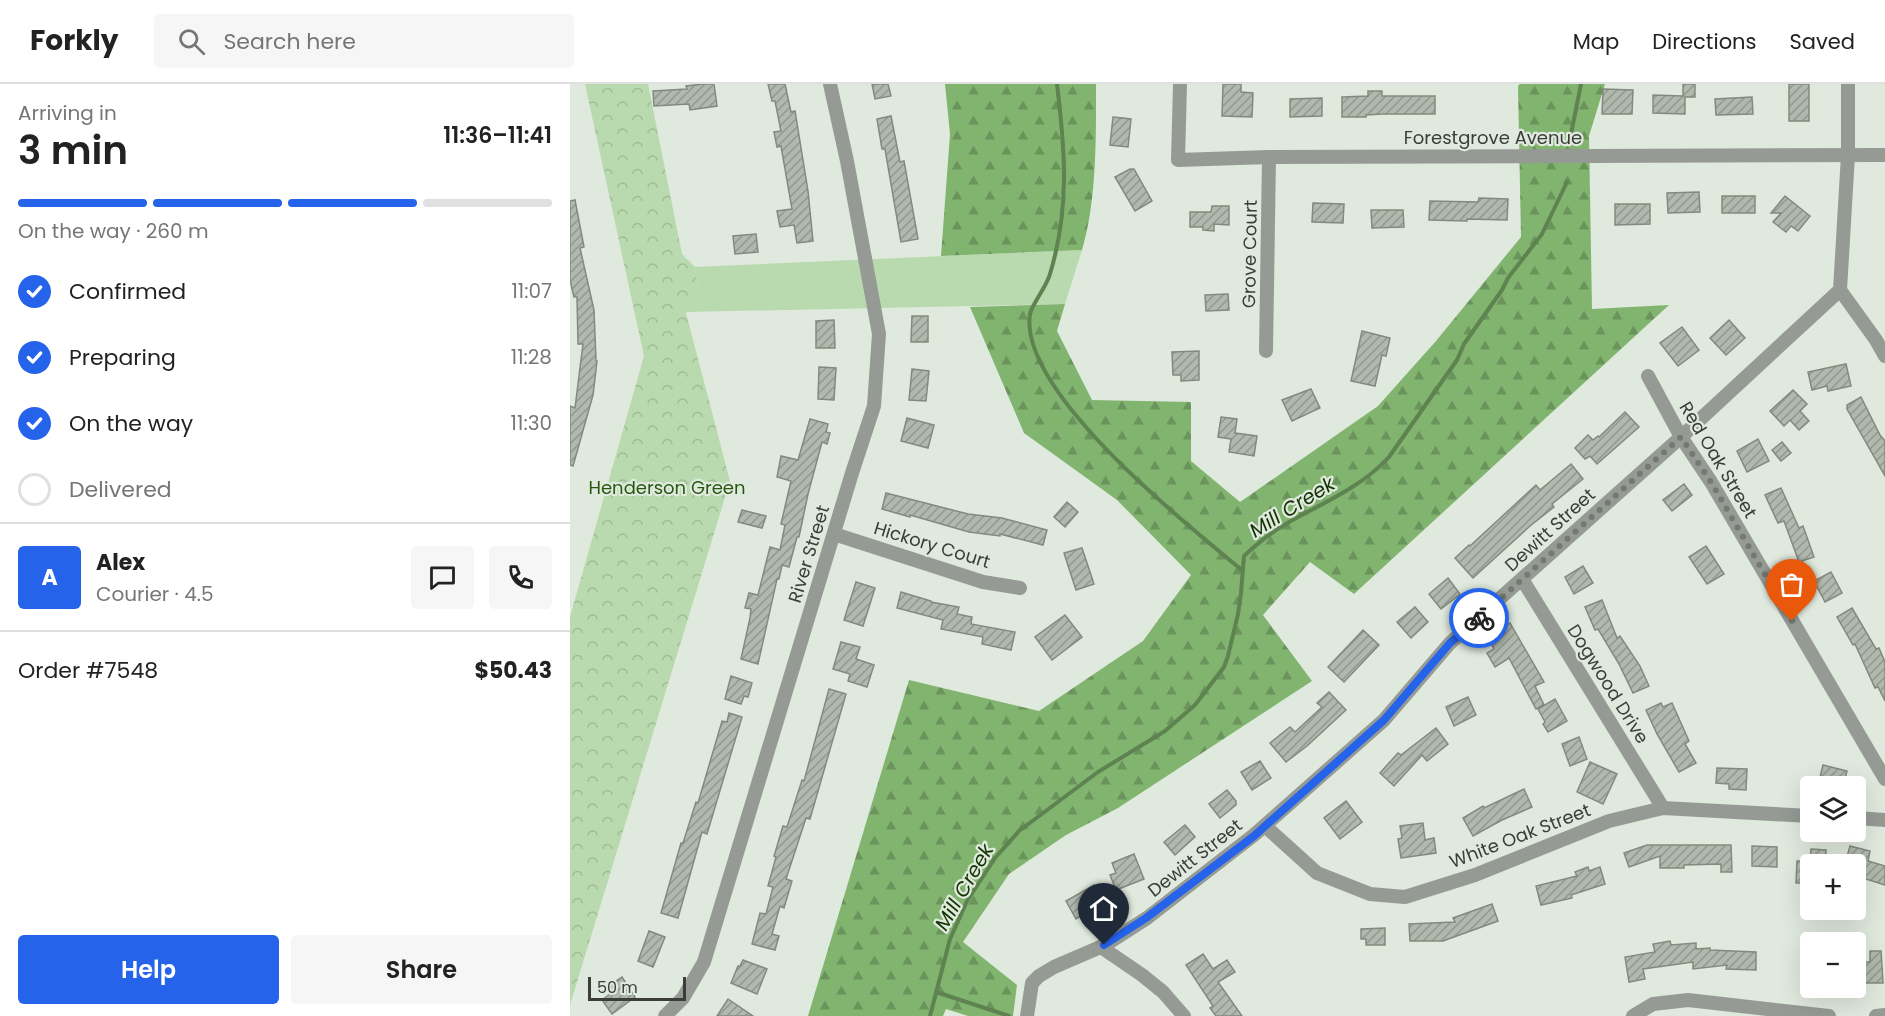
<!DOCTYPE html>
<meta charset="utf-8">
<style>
:root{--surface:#fff;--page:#f6f6f6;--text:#222;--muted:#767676;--line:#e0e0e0;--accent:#2563eb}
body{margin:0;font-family:Poppins,sans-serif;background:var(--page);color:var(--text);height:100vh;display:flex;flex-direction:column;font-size:22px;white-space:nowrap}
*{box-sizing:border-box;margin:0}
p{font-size:20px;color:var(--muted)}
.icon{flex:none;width:33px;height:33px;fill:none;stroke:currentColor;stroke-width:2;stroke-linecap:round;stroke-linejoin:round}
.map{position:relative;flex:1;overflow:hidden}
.side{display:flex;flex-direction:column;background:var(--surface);width:570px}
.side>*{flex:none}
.tools{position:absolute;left:1230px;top:692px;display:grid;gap:12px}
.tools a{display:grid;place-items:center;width:66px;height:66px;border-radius:6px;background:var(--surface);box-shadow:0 6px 24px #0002;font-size:30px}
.scale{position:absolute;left:18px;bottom:15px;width:98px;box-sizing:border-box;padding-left:6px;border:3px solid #3a3d38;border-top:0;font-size:16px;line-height:21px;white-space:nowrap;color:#3a3d38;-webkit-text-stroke:4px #e0e9dd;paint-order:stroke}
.pin{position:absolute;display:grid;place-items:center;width:51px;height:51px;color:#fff;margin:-62px -26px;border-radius:50% 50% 50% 0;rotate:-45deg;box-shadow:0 0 6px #0007}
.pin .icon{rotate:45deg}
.courier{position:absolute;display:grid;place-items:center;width:60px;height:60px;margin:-30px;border:4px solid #2563eb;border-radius:50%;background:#fff;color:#222;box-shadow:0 2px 8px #0007}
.head em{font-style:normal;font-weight:600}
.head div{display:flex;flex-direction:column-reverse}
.head{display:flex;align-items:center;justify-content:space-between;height:102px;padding:0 18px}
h1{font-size:39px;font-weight:600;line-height:45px}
.bar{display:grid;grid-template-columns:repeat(4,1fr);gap:9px 6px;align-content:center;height:72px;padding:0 18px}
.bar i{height:8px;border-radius:4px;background:var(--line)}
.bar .active{background:var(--accent)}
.bar p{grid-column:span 4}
.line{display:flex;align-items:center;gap:15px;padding:0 18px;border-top:2px solid var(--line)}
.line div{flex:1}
.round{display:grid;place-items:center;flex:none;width:63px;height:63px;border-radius:6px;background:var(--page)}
ol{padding:0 18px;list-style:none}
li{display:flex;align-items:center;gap:18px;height:66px}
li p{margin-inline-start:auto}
li .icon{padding:6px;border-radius:50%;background:var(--accent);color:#fff;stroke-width:4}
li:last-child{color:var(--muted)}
li i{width:33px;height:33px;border:3px solid var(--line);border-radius:50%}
.button{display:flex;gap:12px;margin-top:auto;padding:12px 18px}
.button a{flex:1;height:69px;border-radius:6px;background:var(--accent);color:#fff;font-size:24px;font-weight:600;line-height:69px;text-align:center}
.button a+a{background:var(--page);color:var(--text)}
header{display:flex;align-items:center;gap:36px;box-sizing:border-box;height:84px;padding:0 30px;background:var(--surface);border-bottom:2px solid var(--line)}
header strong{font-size:28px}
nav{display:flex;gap:33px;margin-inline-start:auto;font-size:21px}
.search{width:420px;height:54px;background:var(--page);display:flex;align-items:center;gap:15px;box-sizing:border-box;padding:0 21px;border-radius:6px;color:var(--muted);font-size:22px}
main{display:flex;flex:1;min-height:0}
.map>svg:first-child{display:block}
.grass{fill:#b9d9ae}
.forest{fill:url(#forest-firs)}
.park{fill:url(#park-crowns)}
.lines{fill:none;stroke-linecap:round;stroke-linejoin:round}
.stream{stroke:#5e8250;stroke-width:4}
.building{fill:url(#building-hatch);stroke:#828a7f;stroke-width:1.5}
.minor{stroke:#969a95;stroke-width:14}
.done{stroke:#747972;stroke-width:6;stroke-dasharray:0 10.8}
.route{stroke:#2563eb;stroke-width:8}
.labels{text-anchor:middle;stroke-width:4.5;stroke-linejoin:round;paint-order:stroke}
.street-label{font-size:18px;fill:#3a3d38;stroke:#e0e9dd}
.park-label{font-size:18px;fill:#275810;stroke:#e0e9dd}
.water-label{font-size:20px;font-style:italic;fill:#133503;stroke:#e0e9dd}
</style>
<header>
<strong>Forkly</strong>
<div class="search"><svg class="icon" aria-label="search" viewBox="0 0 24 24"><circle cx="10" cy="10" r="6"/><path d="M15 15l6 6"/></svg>Search here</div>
<nav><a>Map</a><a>Directions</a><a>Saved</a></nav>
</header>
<main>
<section class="side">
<div class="head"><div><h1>3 min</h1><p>Arriving in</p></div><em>11:36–11:41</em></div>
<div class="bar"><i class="active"></i><i class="active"></i><i class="active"></i><i></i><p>On the way · 260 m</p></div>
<ol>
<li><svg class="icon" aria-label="check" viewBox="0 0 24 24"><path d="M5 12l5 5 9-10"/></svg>Confirmed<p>11:07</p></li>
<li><svg class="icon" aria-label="check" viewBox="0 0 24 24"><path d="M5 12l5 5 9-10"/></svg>Preparing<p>11:28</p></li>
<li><svg class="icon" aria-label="check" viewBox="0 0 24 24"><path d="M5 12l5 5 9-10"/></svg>On the way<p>11:30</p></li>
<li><i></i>Delivered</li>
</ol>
<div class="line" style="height:108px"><b class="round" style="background:var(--accent);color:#fff">A</b><div><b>Alex</b><p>Courier · 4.5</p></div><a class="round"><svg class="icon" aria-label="chat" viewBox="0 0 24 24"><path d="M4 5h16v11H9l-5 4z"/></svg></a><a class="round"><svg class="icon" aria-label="phone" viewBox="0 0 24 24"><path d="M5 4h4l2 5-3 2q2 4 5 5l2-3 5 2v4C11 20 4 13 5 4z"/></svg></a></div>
<div class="line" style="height:78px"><div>Order #7548</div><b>$50.43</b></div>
<div class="button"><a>Help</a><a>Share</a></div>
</section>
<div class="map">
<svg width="1315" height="932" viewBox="0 0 1315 932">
<defs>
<pattern id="forest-firs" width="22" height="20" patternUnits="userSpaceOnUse" patternTransform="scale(1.5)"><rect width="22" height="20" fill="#81b56f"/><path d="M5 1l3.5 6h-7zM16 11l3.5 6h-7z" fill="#6b945c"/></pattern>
<pattern id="park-crowns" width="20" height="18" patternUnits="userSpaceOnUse" patternTransform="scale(1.5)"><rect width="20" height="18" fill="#b9d9ae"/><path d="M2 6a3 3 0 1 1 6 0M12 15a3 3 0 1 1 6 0" fill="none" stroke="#a0bb96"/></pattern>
<pattern id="building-hatch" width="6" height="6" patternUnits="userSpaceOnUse" patternTransform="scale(1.5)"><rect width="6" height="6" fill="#b1b9ae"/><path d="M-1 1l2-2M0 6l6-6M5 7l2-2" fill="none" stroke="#91988f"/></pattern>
</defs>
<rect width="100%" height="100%" fill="#e0e9dd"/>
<!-- grass -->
<polygon class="grass" points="512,166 495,220 116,228 129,210 125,183"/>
<!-- forest -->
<g class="forest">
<path d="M375,0H526C526,53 527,116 512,166L371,172L380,50Z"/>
<polygon points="950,0 1035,0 1019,52 1022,225 1099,221 784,510 740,478 693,531 742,597 548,724 496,751 439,790 393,858 447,901 443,932 398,932 376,925 373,932 238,932 339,596 469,627 573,557 621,491 547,416 454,349 400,223 495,220 487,247 522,316 621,318 621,377 670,418 808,322 866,257 951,153 948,2"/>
</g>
<!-- park -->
<polygon class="park" points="15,0 78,0 112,170 125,183 129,210 116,229 160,397 0,921 0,533 74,272"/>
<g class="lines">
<!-- stream -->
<g class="stream">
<path d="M487,0C495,66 500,124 480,190C477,202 462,220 460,230C448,307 617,441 672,486"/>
<polyline points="1001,50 1011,0"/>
<polyline points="366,908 439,932"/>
<path d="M360,932L380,855L397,817L425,774L449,747L528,688L595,647L625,621L654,583L658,572L668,530L671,509L674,472C686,461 700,449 714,441C750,420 791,404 819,373L887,276L894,260L932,206L938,194L972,150L997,98"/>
</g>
</g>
<!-- building -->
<g class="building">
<polygon points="133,0 144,0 147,22 120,26 119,20 84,22 83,7 117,5 116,2"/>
<polygon points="198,0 215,0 221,28 225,27 238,107 243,157 227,159 224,141 210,143 207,127 222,125 211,62 207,63 204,48 211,47 205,17 202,17"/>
<polygon points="302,0 318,0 321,12 305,15"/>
<polygon points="653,0 671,0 671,8 683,9 682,33 652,32"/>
<polygon points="1113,0 1125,0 1125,13 1115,13 1115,30 1083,29 1083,11 1113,12"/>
<rect x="1219" y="0" width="20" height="37"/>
<polygon points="1033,5 1063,6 1062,30 1032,30"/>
<polygon points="798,7 812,7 812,12 865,12 865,30 812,30 796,31 796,33 772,33 772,13 798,12"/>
<polygon points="1182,13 1183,30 1146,31 1145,15"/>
<polygon points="752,14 752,32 720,33 720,15"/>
<polygon points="321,32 330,78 334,77 348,155 331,158 315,65 312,65 307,35"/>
<polygon points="543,33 561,35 558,63 540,61"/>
<polygon points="560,85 564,85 582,117 565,127 545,93"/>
<polygon points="1129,108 1130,128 1098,129 1097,109"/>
<rect x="1152" y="112" width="33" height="17"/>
<polygon points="1215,112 1240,132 1228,147 1221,142 1216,148 1203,138 1211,129 1201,129"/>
<polygon points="909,114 938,115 937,136 897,135 897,137 859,136 860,117 908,118"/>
<polygon points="5,116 14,163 10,164 24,226 26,277 27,277 23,311 3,382 0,381 0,322 5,324 13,260 8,260 7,213 4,213 0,196 0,117"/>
<polygon points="743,119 774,120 773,139 742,138"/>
<polygon points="1045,120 1080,120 1080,140 1045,141"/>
<polygon points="642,122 659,122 659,141 644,140 644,147 633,146 633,143 620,143 620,128 641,128"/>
<polygon points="801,126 833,126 834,143 802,144"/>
<polygon points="186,150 188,168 165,170 163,152"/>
<polygon points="658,210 659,226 636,227 635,211"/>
<polygon points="342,232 358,232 358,258 341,258"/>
<polygon points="264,236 265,264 246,264 246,237"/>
<polygon points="1159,236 1175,254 1156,271 1140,254"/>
<polygon points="1112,243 1129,266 1108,282 1090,259"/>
<polygon points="792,247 820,254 816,272 812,271 805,302 781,297"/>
<polygon points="629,267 629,296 611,297 611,291 603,291 602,268"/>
<polygon points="1276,280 1281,302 1258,307 1257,302 1242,306 1238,288"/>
<polygon points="249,283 266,284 264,316 248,315"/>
<polygon points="342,285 359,287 356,317 339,316"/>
<polygon points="741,305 750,324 722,337 712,316"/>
<polygon points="1223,306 1237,320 1230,327 1239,337 1229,346 1220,336 1214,342 1200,327"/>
<polygon points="1291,313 1310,351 1315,357 1315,392 1277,325 1277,321"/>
<polygon points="1055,328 1069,343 1027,380 1020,372 1015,375 1005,364 1018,351 1023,356 1028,352 1029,353"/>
<polygon points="651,333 667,335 665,349 687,352 684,372 659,368 661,355 648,353"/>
<polygon points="337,334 364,341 358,364 331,357"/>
<polygon points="240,335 258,340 256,348 260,349 257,360 252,358 238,410 229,453 227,453 219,483 212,481 209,495 207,495 188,580 171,575 180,534 181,525 175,524 179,509 188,511 200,463 210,466 215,441 211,440 221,397 207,393 211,372 228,376"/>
<polygon points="1188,355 1199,377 1177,388 1167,367"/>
<polygon points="1212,358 1221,369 1211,377 1202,366"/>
<polygon points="1001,380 1013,395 982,420 984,423 960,442 903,494 885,474 899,461 900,462 966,401 970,406"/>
<polygon points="1114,400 1122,411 1102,427 1093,416"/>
<polygon points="1211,404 1229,444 1233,442 1244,473 1229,478 1214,437 1208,439 1195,411"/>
<polygon points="316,409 398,430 432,434 477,446 473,461 430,450 430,452 399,448 340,431 340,433 312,425"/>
<polygon points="497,418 508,428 495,443 484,433"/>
<polygon points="172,426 196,432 192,444 168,438"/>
<polygon points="1136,462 1154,490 1137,500 1119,473"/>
<polygon points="512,464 524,500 506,506 494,469"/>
<polygon points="1013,482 1023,499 1004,510 995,493"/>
<polygon points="1261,488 1272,509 1255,518 1244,497"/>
<polygon points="878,494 890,510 871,525 859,510"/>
<polygon points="286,498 305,504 293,542 274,536"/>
<polygon points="331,508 361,517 361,518 389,523 387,530 402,533 401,540 445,548 441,566 412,560 413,553 371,545 373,536 327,524"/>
<polygon points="1032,516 1047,554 1050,552 1070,582 1079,602 1063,609 1049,580 1028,545 1025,546 1015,523"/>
<polygon points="845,523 858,538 841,554 827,538"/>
<polygon points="1282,524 1306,565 1309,564 1315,578 1315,617 1308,603 1305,604 1285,560 1283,561 1267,533"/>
<polygon points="495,531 512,553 482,576 465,553"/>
<polygon points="940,539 974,598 965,602 974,621 966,625 939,574 925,583 917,569 924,565 920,557 928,553 925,547"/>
<polygon points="793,546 809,561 774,598 758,583"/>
<polygon points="271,558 290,563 286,575 304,581 297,603 278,597 280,590 263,585"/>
<polygon points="161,592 182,599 178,613 174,612 171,620 155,615"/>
<polygon points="259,605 276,610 240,735 236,734 216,795 222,797 214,824 210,822 202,850 209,852 205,866 182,860 190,829 196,830 203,803 198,802 206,773 204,772 213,742 217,743 232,696 234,697"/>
<polygon points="759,608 776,626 737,662 716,678 700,659 720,643 725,648 752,623 747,619"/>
<polygon points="898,613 906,631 884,642 876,623"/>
<polygon points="985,615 997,637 978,648 973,640 975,638 968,625"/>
<polygon points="1091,619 1093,623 1102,619 1119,657 1115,660 1126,679 1109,688 1087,650 1076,626"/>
<polygon points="159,629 172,633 137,750 132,748 108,834 91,829 111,759 113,759 126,718 128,719 152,637 157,638"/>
<polygon points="866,644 878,660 857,677 852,671 824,702 810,689 828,669 831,671"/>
<polygon points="1009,653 1017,675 1000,682 992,660"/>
<polygon points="690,677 701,694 682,706 671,688"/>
<polygon points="1020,678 1047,690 1033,720 1007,708"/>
<polygon points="1253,681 1277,687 1273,702 1248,702"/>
<polygon points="1147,684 1177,685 1176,706 1159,705 1159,700 1146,699"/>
<polygon points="954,705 962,723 932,736 903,752 893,734 913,722 914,724"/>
<polygon points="657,706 666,717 666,721 650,734 639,720"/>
<polygon points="776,717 792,738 770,755 754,734"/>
<polygon points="853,739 855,756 864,754 866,769 831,774 828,755 832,754 830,742"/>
<polygon points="615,741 625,753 605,771 594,758"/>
<polygon points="1077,761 1161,761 1162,788 1151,788 1151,780 1114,781 1114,784 1090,784 1090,772 1059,783 1054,769"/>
<polygon points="1182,762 1207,763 1207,783 1182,782"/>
<polygon points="1280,762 1300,767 1298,777 1315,782 1315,801 1286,792 1286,780 1275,780"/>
<polygon points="1241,765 1256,766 1256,780 1240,780 1240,799 1226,799 1227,777 1240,777"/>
<polygon points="564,770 574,795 546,806 540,791 546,789 542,779"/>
<polygon points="1018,783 1019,787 1030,783 1035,800 1001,811 1002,814 971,821 966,802 1007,792 1005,788"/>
<polygon points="524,801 534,818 506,835 496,817"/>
<polygon points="922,820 928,837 873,857 840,857 839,840 885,838 883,834"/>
<polygon points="815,844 815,861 796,861 796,855 791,855 791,845"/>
<polygon points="79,847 95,853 83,883 68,877"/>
<polygon points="1100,857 1101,861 1126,859 1126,865 1140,864 1140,866 1186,868 1186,886 1156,885 1157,881 1123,885 1123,878 1073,885 1075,895 1059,898 1055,873 1085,868 1083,860"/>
<polygon points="1300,867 1311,867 1313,899 1294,899 1293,878 1300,878"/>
<polygon points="633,870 643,885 657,876 665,888 648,898 672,932 646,932 640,924 643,922 616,881"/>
<polygon points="173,876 197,885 187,910 161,899 168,882 170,882"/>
<polygon points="52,893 65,913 42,930 32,916 40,910 36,904"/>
<polygon points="158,915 183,932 147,932"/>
</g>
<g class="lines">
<!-- minor -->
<g class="minor">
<polyline points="610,0 608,76 699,73 1315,71"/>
<polyline points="1270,206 1306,256 1315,272"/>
<polyline points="696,267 699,73"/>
<polyline points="1078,292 1111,353 1141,398 1315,695"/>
<polyline points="264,450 413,498 450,504"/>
<polyline points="952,495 1093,724"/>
<polyline points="1286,734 1315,736"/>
<polyline points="695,742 747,789 800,810 835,813 905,791 1039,737 1093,724 1240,732"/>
<polyline points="531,863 572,891 593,908 614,932"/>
<polyline points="95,932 113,914 134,878 282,389 304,322 309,250 277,77 260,0"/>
<polyline points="457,932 462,899 469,892 484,883 535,861 577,834 684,751 814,636 880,559 1111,353 1270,206 1278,71 1278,0"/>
<polyline points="1063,932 1083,920 1118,916 1259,932"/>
<polyline points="1306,932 1315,931"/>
</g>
</g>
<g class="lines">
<!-- done -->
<polyline class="done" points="909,534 1111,353 1141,398 1222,537"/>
<!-- route -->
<polyline class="route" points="534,861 576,834 684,752 814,636 880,559 909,534"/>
</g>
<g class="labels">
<!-- street labels -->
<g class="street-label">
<text x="923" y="60">Forestgrove Avenue</text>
<text transform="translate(680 170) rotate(-89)" y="6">Grove Court</text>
<text transform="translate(1148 376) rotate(59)" y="6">Red Oak Street</text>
<text transform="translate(980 446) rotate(-42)" y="6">Dewitt Street</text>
<text transform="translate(362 461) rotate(17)" y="6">Hickory Court</text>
<text transform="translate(239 470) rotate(-73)" y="6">River Street</text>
<text transform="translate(1038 600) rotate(58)" y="6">Dogwood Drive</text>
<text transform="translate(950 752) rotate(-21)" y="6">White Oak Street</text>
<text transform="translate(625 774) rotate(-38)" y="6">Dewitt Street</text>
</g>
<!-- park labels -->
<g class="park-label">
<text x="97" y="410">Henderson Green</text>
</g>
<!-- water labels -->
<g class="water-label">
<text transform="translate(722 423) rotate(-32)" y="7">Mill Creek</text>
<text transform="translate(394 803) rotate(-60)" y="7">Mill Creek</text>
</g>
</g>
</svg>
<div class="tools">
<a><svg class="icon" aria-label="layers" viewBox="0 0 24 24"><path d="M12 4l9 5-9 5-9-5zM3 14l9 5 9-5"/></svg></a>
<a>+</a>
<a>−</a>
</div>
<div class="scale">50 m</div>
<div class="pin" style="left:1222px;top:537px;background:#ea580c"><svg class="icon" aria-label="bag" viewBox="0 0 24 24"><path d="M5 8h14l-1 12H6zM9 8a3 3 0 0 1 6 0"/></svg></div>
<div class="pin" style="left:534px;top:861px;background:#1f2937"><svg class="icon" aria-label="home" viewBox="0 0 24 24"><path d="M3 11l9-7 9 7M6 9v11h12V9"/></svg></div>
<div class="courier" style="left:909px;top:534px"><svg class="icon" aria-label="bike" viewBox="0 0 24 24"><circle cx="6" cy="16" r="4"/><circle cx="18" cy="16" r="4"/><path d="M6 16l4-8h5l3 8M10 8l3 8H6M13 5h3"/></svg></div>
</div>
</main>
